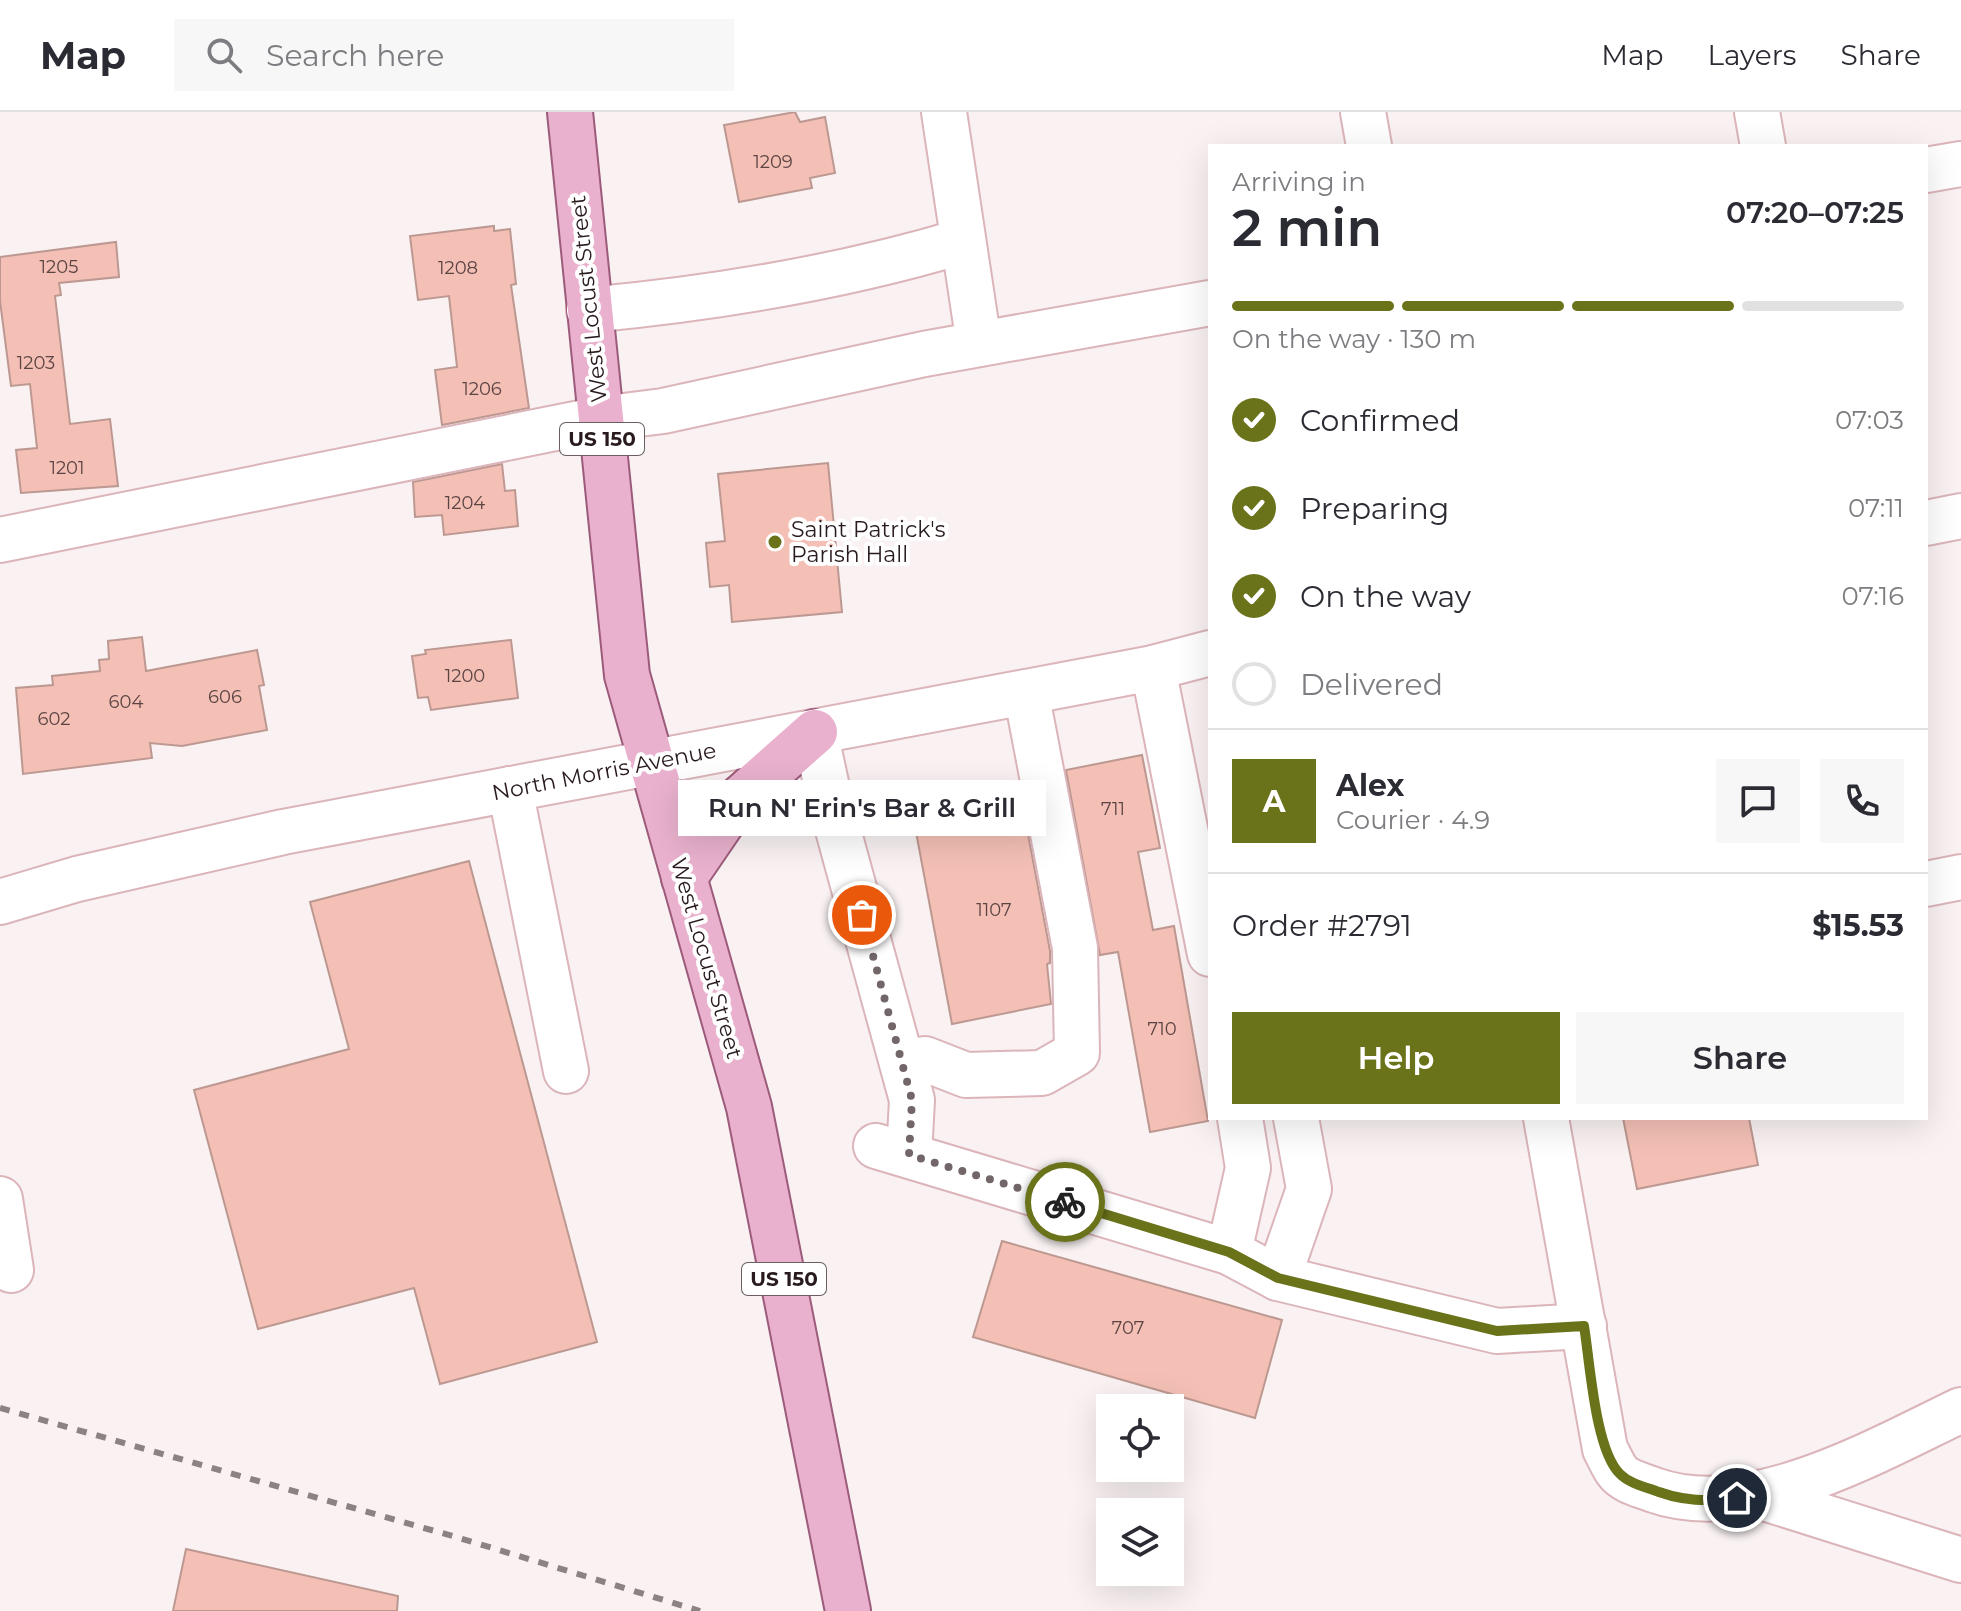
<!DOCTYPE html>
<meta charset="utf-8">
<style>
:root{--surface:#fff;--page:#f7f7f7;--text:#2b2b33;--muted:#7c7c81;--line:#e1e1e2;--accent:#6a721a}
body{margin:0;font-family:Montserrat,sans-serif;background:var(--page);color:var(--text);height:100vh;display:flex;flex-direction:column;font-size:30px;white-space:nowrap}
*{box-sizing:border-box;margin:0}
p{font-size:26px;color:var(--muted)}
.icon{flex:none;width:44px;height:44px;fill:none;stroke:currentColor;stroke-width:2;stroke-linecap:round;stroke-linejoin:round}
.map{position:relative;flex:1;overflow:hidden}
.side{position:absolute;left:1208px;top:32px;width:720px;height:976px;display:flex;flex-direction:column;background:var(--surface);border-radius:0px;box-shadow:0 8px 32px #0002}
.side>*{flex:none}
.fabs{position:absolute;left:1096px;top:1282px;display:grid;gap:16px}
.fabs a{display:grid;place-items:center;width:88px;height:88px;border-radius:0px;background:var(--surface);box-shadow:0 8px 32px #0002;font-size:40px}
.pin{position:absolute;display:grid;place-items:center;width:68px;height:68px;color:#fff;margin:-34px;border:4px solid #fff;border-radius:50%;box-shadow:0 2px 8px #0007}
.courier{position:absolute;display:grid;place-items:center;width:80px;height:80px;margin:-40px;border:6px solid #6a721a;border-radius:50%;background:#fff;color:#222;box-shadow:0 2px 10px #0007}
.bubble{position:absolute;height:56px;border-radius:0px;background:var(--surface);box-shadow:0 8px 32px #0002;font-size:26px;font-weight:600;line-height:56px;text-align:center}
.summary em{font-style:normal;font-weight:600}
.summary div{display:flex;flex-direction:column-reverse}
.summary{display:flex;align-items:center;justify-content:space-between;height:136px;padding:0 24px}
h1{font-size:52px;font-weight:600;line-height:60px}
.bar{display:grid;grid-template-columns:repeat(4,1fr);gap:12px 8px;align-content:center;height:96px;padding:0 24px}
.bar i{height:10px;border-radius:6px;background:var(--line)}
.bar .selected{background:var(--accent)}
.bar p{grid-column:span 4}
.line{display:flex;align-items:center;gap:20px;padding:0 24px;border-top:2px solid var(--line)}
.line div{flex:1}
.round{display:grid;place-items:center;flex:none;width:84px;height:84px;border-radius:0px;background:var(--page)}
ol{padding:0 24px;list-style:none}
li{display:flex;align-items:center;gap:24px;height:88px}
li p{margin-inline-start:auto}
li .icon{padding:8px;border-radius:50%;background:var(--accent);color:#fff;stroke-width:4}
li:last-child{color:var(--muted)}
li i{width:44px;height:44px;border:4px solid var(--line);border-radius:50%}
.action{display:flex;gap:16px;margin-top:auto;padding:16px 24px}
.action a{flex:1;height:92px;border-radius:0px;background:var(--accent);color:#fff;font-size:32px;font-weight:600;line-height:92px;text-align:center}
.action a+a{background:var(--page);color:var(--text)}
header{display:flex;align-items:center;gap:48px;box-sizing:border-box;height:112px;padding:0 40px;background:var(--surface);border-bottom:2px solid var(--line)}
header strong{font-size:38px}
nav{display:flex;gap:44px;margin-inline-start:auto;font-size:28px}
.search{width:560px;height:72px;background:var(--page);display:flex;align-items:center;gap:20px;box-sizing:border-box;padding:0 28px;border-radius:0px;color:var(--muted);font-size:30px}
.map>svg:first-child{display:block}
.building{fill:#f4c0b6;stroke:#bc9891;stroke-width:2}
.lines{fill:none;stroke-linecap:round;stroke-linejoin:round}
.minor-casing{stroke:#dbb5ba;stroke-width:48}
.major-casing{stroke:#9c5b7a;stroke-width:48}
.minor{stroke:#fff;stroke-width:44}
.major{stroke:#e9b1cd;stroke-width:44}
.rail{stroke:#8d8283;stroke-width:6;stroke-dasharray:10 10;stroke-linecap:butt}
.done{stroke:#726668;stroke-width:8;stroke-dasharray:0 14.4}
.route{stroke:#6a721a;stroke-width:10}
.poi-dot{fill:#6a721a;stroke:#fff;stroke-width:3}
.labels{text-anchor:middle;stroke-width:8;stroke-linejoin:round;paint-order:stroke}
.number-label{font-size:18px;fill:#5c4443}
.shield{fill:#fff;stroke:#695f61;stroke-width:2}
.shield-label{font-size:20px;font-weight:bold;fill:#291b1d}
.street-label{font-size:22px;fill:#291b1d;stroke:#fff}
.poi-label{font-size:22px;fill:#291b1d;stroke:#fff;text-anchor:start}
</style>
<header>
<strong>Map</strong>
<div class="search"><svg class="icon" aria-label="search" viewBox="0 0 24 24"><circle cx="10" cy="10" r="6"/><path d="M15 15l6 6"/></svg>Search here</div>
<nav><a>Map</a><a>Layers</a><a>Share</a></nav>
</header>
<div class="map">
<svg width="1961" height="1499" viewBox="0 0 1961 1499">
<rect width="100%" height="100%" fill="#f9f1f2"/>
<!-- building -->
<g class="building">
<polygon points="795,0 800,10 825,5 835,61 810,66 812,76 739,90 724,13"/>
<polygon points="494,114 494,119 510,117 516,172 511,173 529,296 442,313 435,258 457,255 449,184 418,188 410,124"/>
<polygon points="116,130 119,165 59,171 61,183 55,184 70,312 110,307 118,374 21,381 16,338 37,336 30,272 11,274 0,189 0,145"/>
<polygon points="828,351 842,500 732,510 729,473 710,475 706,431 725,429 718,362"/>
<polygon points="502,352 505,379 515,378 518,414 444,423 442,403 415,405 413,370"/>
<polygon points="142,525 146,559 257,538 264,573 259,574 267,618 182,634 150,631 152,646 23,662 16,576 53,573 52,564 100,559 99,548 109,547 108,529"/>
<polygon points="511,528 518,586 431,598 428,585 418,586 412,544 426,542 425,538"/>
<polygon points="1142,643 1160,736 1138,740 1153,818 1174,814 1208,1009 1150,1020 1118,840 1100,843 1066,658"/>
<polygon points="1018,669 1050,839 1050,851 1047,852 1051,892 952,912 910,688"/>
<polygon points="469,749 597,1230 440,1272 414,1176 258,1217 194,978 349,937 310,790"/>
<polygon points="1623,1006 1749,1006 1758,1053 1637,1077"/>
<polygon points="1002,1129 1282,1208 1255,1306 973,1225"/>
<polygon points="186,1437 398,1484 397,1499 173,1499"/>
</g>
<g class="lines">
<!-- minor casing -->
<g class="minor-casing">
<g id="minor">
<polyline points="944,0 979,232"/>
<polyline points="1363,0 1369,34"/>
<polyline points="1757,0 1763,34"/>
<polyline points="1926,58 1961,52"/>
<path d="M589,198C716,186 841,166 963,129"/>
<polyline points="1926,411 1961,404"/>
<polyline points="0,428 600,307 663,299 924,242 1210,191"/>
<polyline points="1153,556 1210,842"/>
<polyline points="815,620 829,685 912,988 909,1043"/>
<polyline points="510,677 566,959"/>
<polyline points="1926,772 1961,765"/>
<polyline points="0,790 77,767 283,720 1153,556 1210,541"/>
<polyline points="902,950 925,947 966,963 1042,961 1077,941 1075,836 1026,580"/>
<path d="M1546,1006L1605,1337C1609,1344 1612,1352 1617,1359C1625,1370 1642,1373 1654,1378C1749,1412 1875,1339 1961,1298"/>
<polyline points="876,1034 1229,1140 1278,1166 1497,1219 1584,1214"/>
<polyline points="0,1087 11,1158"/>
<polyline points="1229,1140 1248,1056 1240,1006"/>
<polyline points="1278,1166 1309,1077 1296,1006"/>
<polyline points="1758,1384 1961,1448"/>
</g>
</g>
<!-- major casing -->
<g class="major-casing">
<g id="major">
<polyline points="570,0 627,563 749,995 848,1499"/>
<polyline points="684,766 736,690 815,620"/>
</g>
</g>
<!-- minor -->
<use href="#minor" class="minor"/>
<!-- major -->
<use href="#major" class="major"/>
<!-- rail -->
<polyline class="rail" points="0,1296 456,1425 700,1499"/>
</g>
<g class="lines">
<!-- done -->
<polyline class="done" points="862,803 912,988 909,1043 1065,1090"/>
<!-- route -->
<path class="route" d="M1065,1090L1229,1140L1278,1166L1497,1219L1584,1214C1590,1250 1595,1338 1620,1362C1630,1372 1646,1375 1659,1380C1684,1389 1711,1390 1737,1386"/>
</g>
<!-- markers -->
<circle class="poi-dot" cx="775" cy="430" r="8"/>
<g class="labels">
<!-- number labels -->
<g class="number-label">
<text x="773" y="56">1209</text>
<text x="59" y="161">1205</text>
<text x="458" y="162">1208</text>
<text x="36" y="257">1203</text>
<text x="482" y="283">1206</text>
<text x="67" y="362">1201</text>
<text x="465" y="397">1204</text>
<text x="465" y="570">1200</text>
<text x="225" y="591">606</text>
<text x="126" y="596">604</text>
<text x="54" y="613">602</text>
<text x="1113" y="703">711</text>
<text x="994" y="804">1107</text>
<text x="1162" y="923">710</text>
<text x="1128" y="1222">707</text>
</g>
<!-- shield labels -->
<g class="shield">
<rect x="560" y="311" width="84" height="32" rx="6"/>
<rect x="742" y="1151" width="84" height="32" rx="6"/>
</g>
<g class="shield-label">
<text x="602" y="334">US 150</text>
<text x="784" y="1174">US 150</text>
</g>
<!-- street labels -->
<g class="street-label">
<text transform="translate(588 187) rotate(-96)" y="8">West Locust Street</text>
<text transform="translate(604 659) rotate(-11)" y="8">North Morris Avenue</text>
<text transform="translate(707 846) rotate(74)" y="8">West Locust Street</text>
</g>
<!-- poi labels -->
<g class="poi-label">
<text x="791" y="425">Saint Patrick's<tspan x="791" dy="25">Parish Hall</tspan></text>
</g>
</g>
</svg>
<div class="fabs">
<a><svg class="icon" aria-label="locate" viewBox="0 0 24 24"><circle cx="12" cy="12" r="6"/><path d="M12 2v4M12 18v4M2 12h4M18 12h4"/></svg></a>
<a><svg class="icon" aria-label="layers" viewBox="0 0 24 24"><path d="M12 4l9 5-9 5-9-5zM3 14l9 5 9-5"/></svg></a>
</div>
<div class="pin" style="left:862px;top:803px;background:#ea580c"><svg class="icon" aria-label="bag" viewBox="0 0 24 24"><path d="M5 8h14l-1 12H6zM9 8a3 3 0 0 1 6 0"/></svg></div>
<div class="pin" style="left:1737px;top:1386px;background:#1f2937"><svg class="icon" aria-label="home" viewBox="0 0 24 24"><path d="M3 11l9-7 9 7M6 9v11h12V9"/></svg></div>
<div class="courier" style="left:1065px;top:1090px"><svg class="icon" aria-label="bike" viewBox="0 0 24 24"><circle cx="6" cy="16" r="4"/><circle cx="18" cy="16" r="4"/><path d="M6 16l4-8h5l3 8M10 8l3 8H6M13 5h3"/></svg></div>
<div class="bubble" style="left:678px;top:668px;width:368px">Run N' Erin's Bar &amp; Grill</div>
<section class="side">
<div class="summary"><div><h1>2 min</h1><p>Arriving in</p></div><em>07:20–07:25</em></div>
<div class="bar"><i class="selected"></i><i class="selected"></i><i class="selected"></i><i></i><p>On the way · 130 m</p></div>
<ol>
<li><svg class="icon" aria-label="check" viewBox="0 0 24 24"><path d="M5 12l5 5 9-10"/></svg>Confirmed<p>07:03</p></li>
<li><svg class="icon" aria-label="check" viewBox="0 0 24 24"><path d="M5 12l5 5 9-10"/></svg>Preparing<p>07:11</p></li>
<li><svg class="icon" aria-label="check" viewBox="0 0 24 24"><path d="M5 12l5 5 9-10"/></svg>On the way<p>07:16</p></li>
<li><i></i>Delivered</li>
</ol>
<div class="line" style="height:144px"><b class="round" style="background:var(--accent);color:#fff">A</b><div><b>Alex</b><p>Courier · 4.9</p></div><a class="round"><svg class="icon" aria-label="chat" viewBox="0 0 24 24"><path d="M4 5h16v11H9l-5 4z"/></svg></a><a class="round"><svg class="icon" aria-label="phone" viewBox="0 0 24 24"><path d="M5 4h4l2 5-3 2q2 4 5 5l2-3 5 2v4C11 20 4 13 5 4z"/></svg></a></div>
<div class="line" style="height:104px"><div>Order #2791</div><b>$15.53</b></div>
<div class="action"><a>Help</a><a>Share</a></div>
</section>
</div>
